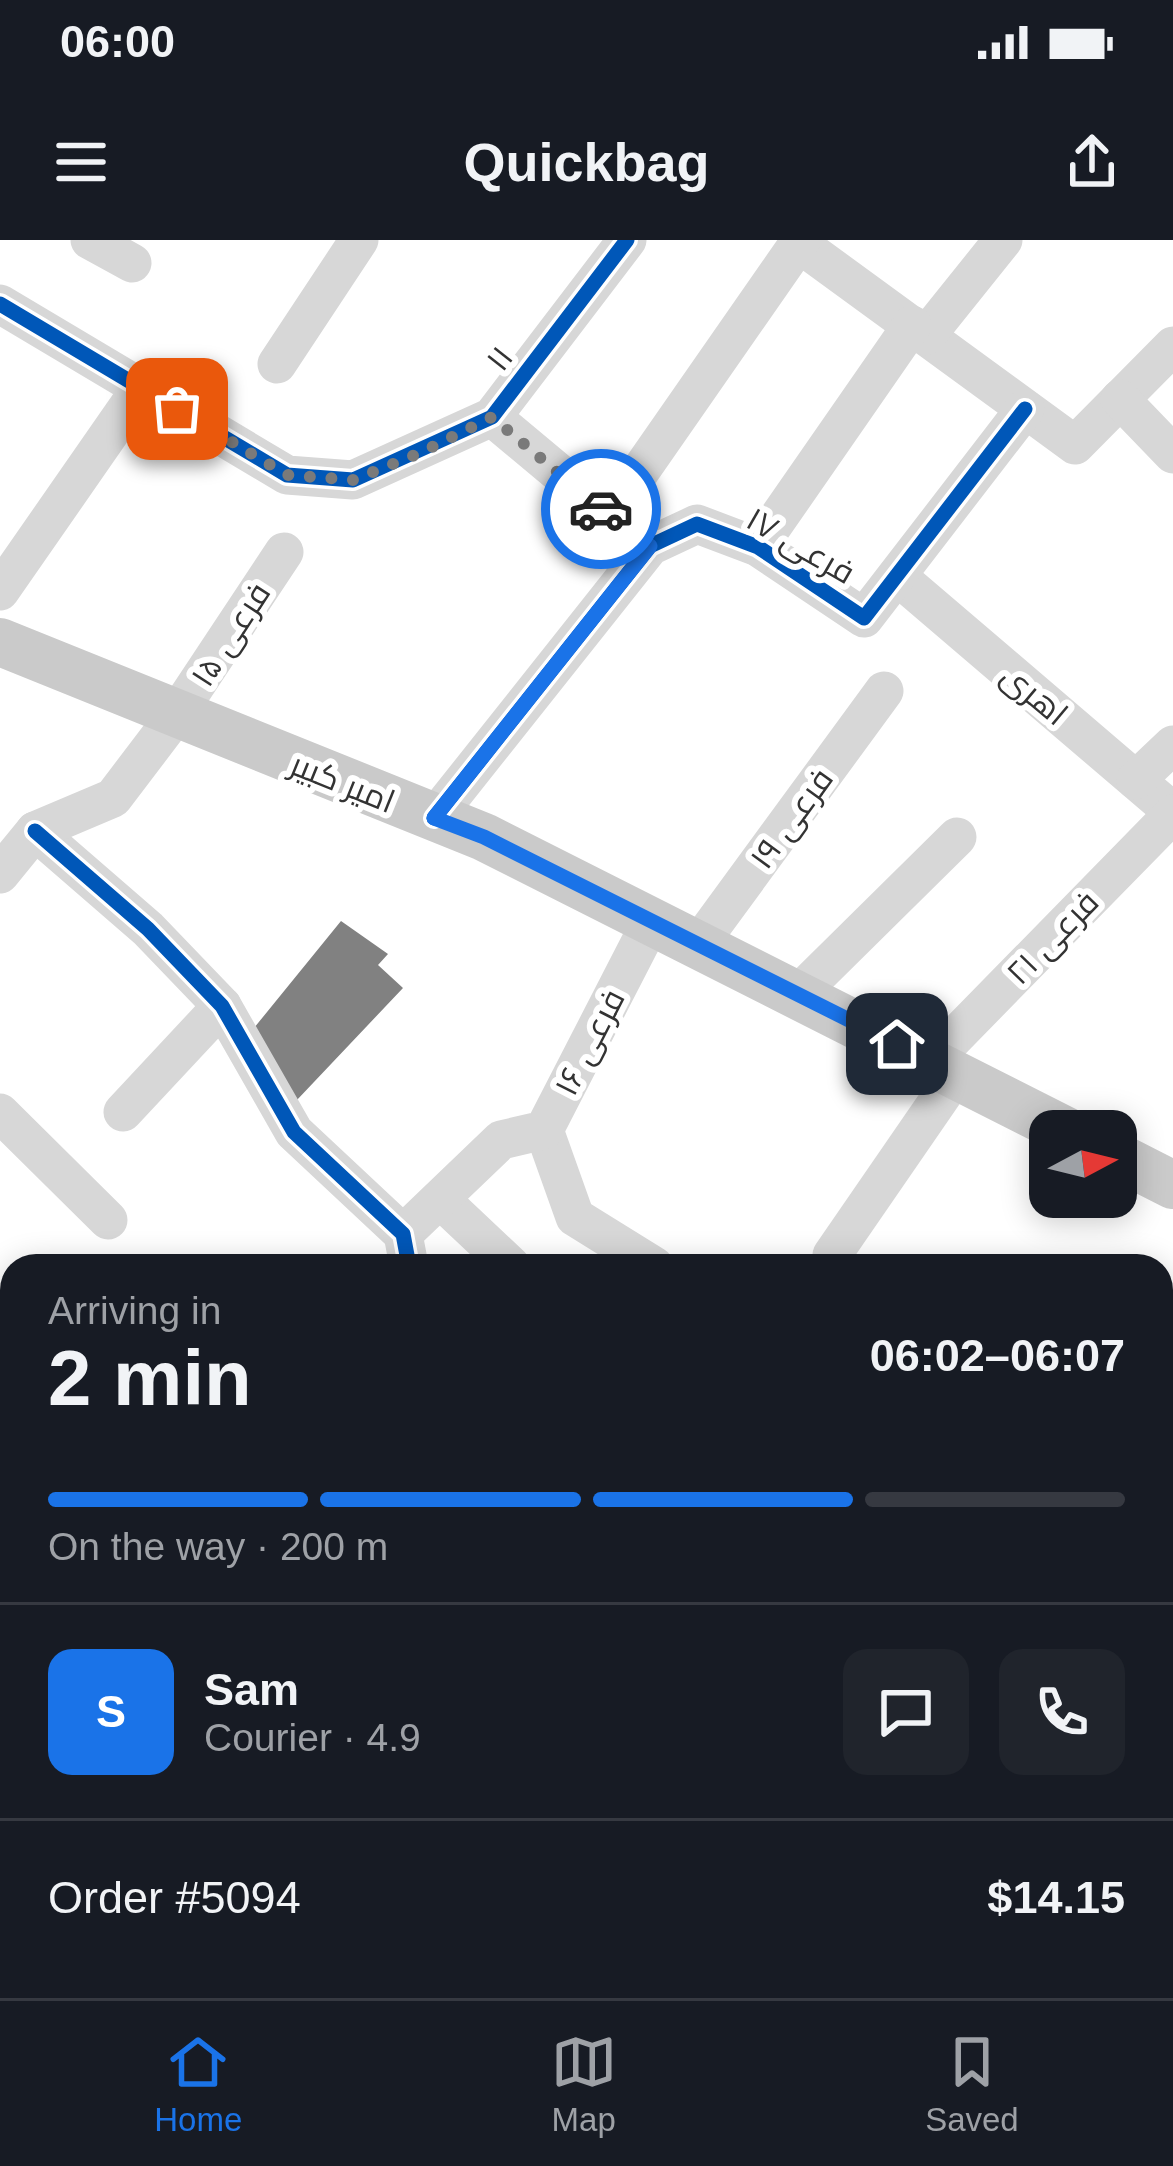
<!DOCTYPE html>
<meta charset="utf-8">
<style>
:root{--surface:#171b24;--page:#20242c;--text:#f1f3f6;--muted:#9ea1a6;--line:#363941;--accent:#1a73e8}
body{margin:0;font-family:Arial,Cairo,sans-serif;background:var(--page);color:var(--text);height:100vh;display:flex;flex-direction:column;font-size:45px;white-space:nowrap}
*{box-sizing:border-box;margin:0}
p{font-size:39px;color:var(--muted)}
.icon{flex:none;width:66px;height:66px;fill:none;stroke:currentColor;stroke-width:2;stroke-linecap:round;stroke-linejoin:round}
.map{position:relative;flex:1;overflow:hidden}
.sheet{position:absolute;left:0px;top:1014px;width:1173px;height:744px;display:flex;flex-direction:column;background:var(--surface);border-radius:36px 36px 0 0;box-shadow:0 6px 30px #0003}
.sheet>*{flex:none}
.needle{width:78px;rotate:83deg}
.fabs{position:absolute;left:1029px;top:870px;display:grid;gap:24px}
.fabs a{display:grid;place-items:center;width:108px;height:108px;border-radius:24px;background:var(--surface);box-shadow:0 6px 30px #0003;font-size:60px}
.pin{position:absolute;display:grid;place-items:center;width:102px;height:102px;color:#fff;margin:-51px;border-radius:24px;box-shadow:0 6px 18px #0006}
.courier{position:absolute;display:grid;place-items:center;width:120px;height:120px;margin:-60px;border:9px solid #1a73e8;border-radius:50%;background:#fff;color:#222;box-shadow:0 3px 15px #0007}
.overview em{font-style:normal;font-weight:800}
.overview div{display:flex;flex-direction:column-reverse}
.overview{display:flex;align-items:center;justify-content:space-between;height:204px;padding:0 48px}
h1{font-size:78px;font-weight:800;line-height:90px}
.bar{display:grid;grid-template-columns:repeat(4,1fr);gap:18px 12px;align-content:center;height:144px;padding:0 48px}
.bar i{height:15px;border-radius:9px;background:var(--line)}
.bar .on{background:var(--accent)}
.bar p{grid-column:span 4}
.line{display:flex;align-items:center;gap:30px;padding:0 48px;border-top:3px solid var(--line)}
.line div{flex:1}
.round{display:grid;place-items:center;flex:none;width:126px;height:126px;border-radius:24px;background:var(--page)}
.status{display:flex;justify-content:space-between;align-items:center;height:84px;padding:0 60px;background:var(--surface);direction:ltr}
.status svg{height:33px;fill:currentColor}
header{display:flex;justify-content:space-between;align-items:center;height:156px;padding:0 48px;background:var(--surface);font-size:54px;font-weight:800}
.dock{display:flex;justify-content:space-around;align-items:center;height:168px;border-top:3px solid var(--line);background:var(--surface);font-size:33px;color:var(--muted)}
.dock a{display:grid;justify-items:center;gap:6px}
.dock .on{color:var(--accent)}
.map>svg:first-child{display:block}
.building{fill:#818181}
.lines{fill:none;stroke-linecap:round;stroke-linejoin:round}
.minor{stroke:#d7d7d7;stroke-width:39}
.major{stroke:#cacaca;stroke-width:48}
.cycleway-casing{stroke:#fff;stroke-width:22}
.cycleway{stroke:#0057b8;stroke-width:15}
.done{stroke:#7a7a7a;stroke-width:12;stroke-dasharray:0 21.6}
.route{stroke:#1a73e8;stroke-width:15}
.labels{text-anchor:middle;stroke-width:12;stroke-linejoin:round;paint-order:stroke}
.street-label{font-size:33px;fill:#333;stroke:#fff}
</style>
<div class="status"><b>06:00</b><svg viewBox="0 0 49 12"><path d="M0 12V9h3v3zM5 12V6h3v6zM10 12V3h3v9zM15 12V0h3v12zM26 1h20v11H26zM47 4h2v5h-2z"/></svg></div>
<header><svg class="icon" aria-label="menu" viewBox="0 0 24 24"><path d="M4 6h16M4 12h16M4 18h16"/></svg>Quickbag<svg class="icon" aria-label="share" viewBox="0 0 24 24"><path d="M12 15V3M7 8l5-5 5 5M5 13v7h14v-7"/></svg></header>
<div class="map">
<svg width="1173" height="1758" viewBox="0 0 1173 1758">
<rect width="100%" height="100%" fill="#fff"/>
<!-- building -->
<polygon class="building" points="341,681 388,714 378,725 403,748 296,861 254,788"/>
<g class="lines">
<!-- minor -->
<g class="minor">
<polyline points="90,0 132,23"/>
<polyline points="801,5 1075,205 1173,106"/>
<polyline points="0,64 287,235 353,240 492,177 627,0"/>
<polyline points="926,96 1003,0"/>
<polyline points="277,124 359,0"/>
<polyline points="1120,159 1173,214"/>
<polyline points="492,177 626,289"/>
<polyline points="609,276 801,0"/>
<polyline points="758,307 912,85"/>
<polyline points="897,336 1173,572"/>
<polyline points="0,351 141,148"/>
<polyline points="1136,540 1173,505"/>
<polyline points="434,578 650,306 697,284 758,307 864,378 1025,169"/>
<polyline points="35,591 148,689 222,766 294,892 403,994 409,1026"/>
<polyline points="0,634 35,591 113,558 176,475 284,312"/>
<polyline points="698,705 884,451"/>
<polyline points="797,755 957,597"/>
<polyline points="931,821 1173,574"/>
<polyline points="123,872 222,766"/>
<polyline points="0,873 108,980"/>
<polyline points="544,890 575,977 654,1026"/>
<polyline points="441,960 511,1026"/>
<polyline points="403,994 501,900 544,890 651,682"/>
<polyline points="832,1015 956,835"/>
<polyline points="1161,1198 1173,1208"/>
<polyline points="0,1266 12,1253"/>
<polyline points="0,1417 12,1407"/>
<polyline points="1161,1439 1173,1444"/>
<polyline points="1161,1720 1173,1702"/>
<polyline points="554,1746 564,1758"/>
<polyline points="366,1758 372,1746"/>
<polyline points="912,1758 925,1746"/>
<polyline points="1136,1758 1144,1746"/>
</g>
<!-- major -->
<g class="major">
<polyline points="0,402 484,597 1066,891"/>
<polyline points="1116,916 1173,945"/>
</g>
<!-- cycleway casing -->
<g class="cycleway-casing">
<g id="cycleway">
<polyline points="0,64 287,235 353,240 492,177 627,0"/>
<polyline points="434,578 650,306 697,284 758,307 864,378 1025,169"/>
<polyline points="35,591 148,689 222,766 294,892 403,994 409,1026"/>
</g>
</g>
<!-- cycleway -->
<use href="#cycleway" class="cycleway"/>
</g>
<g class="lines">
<!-- done -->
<polyline class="done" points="177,169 287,235 353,240 420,213 492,177 601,269"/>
<!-- route -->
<polyline class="route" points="601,269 650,306 434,578 484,597 897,804"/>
</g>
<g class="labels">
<!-- street labels -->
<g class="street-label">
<text transform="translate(499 118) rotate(-52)" y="12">۱۱</text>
<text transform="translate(801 305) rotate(30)" y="12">فرعی ۱۷</text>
<text transform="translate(230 394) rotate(-57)" y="12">فرعی ۱۵</text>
<text transform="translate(1035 454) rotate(40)" y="12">اهری</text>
<text transform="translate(343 542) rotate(22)" y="12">امیر کبیر</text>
<text transform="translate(791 578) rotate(-54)" y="12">فرعی ۱۹</text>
<text transform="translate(1052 697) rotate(-46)" y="12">فرعی ۲۱</text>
<text transform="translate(589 802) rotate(-63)" y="12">فرعی ۱۶</text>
</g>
</g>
</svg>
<div class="fabs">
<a><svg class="needle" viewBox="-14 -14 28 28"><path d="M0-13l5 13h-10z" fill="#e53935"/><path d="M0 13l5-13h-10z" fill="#9ea1a6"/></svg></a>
</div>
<div class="pin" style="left:177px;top:169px;background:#ea580c"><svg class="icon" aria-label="bag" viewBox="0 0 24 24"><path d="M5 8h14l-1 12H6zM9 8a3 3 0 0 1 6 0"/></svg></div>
<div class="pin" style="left:897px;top:804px;background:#1f2937"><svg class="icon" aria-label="home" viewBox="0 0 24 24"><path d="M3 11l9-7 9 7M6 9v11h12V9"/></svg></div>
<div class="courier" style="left:601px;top:269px"><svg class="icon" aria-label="car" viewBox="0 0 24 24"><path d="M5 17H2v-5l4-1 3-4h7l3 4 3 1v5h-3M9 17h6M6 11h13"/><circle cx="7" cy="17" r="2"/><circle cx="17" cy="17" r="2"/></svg></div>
<section class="sheet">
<div class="overview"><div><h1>2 min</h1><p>Arriving in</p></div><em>06:02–06:07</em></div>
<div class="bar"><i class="on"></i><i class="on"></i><i class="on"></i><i></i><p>On the way · 200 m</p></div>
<div class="line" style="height:216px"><b class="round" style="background:var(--accent);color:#fff">S</b><div><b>Sam</b><p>Courier · 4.9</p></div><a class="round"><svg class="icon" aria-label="chat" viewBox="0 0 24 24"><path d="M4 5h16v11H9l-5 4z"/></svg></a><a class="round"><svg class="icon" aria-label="phone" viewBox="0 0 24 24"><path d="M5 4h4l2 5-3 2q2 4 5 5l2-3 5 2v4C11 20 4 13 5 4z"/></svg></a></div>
<div class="line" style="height:156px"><div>Order #5094</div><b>$14.15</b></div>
</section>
</div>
<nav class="dock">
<a class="on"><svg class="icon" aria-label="home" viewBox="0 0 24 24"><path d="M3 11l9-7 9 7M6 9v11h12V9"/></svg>Home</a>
<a><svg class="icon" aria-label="map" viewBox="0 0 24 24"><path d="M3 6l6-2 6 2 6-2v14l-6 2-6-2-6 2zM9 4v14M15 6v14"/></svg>Map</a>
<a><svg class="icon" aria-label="saved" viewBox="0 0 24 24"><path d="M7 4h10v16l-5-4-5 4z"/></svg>Saved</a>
</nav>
